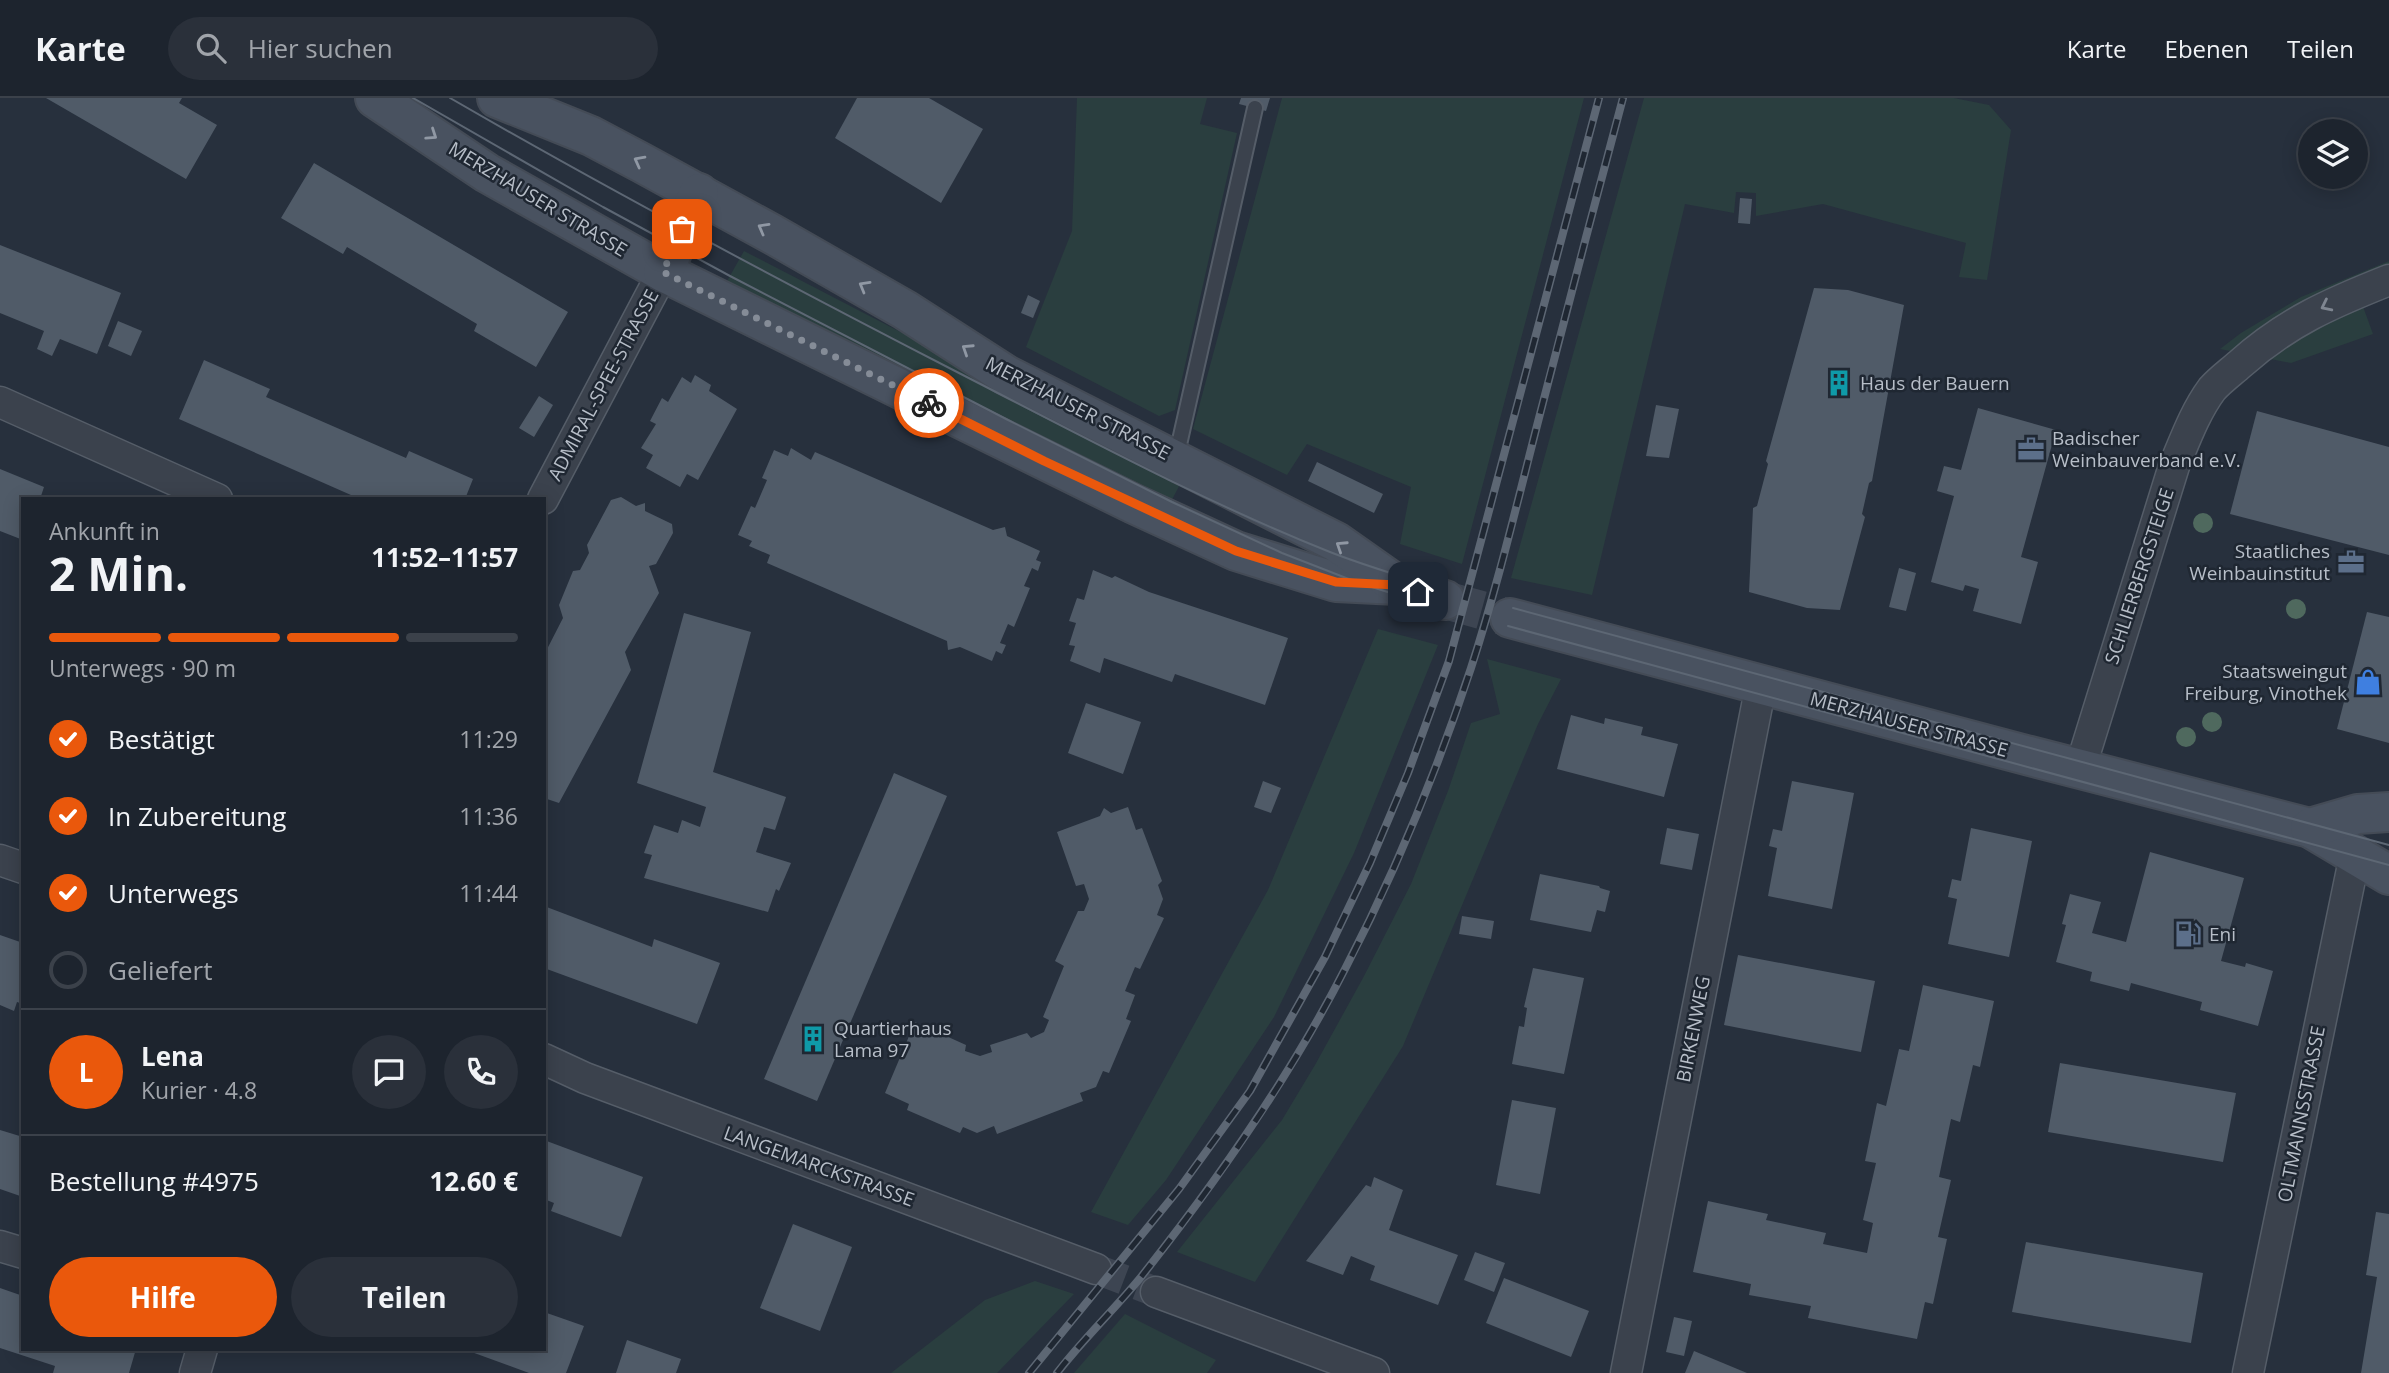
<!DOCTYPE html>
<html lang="de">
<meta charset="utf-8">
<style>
:root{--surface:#1d242e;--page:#2a303a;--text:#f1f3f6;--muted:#a0a4aa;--line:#3b414a;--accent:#ea580c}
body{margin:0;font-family:"Open Sans",sans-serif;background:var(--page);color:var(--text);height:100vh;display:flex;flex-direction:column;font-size:26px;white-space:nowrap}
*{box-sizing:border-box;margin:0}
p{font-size:23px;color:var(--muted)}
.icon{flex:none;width:38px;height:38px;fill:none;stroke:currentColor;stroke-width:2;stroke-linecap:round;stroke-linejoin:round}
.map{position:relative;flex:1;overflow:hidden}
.details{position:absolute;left:21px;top:399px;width:525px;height:854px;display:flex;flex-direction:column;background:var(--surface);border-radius:0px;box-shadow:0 4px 18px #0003,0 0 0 2px var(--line)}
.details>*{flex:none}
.controls{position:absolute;left:2298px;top:21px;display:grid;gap:14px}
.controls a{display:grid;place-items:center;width:70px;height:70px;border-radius:50%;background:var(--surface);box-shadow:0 4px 18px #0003,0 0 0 2px var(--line);font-size:35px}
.pin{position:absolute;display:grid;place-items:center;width:60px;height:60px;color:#fff;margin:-30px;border-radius:14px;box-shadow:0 4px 10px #0006}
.courier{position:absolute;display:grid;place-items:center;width:70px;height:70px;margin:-35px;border:5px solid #ea580c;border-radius:50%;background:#fff;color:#222;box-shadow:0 2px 9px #0007}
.headline em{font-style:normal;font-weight:700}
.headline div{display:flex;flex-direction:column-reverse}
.headline{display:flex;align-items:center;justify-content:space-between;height:119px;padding:0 28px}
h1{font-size:46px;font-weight:700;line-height:52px}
.bar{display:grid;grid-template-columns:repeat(4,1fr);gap:10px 7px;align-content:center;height:84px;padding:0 28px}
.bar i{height:9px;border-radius:5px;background:var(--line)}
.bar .active{background:var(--accent)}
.bar p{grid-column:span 4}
.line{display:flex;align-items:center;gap:18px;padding:0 28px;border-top:2px solid var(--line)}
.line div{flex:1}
.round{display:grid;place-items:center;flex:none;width:74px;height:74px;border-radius:37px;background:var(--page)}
ol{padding:0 28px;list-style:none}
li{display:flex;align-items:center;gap:21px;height:77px}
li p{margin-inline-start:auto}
li .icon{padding:7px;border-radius:50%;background:var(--accent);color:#fff;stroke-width:4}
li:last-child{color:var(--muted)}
li i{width:38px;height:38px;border:4px solid var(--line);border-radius:50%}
.action{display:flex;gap:14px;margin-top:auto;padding:14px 28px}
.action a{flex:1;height:80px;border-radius:42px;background:var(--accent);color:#fff;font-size:28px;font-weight:700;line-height:80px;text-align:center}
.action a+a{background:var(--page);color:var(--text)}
header{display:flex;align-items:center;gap:42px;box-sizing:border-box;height:98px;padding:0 35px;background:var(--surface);border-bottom:2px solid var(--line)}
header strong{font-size:33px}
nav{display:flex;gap:38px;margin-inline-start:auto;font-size:24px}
.search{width:490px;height:63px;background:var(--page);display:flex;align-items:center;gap:18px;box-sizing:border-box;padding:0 24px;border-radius:38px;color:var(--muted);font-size:26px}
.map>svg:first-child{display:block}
.green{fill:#2a3e3f}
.building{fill:#505b68}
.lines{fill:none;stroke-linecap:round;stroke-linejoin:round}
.minor-tunnel{stroke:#3d4552;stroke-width:30;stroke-dasharray:30 15;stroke-linecap:butt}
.secondary-tunnel{stroke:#3d4552;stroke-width:38;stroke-dasharray:38 19;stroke-linecap:butt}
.service-casing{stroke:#555d68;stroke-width:18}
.minor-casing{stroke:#555d68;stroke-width:33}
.secondary-casing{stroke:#444b56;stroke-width:42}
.service{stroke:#3b424d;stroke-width:14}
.minor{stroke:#3b424d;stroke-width:30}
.secondary{stroke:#495260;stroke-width:38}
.tram{stroke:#5d6774;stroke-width:2}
.rail-casing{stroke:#5d6774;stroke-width:8}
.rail{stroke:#1f2732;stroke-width:5;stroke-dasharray:16;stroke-linecap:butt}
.tree{fill:#4f695e}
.oneway{stroke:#9098a4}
.oneway2{stroke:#7f8691}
.done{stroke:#858c97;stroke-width:7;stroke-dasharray:0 12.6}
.route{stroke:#ea580c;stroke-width:9}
.labels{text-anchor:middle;stroke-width:5;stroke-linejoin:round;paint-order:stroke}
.street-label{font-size:19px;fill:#b7bec8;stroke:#1f2732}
.poi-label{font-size:19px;fill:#b7bec8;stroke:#1f2732;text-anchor:start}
</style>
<header>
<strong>Karte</strong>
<div class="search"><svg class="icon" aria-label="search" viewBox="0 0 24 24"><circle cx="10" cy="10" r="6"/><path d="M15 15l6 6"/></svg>Hier suchen</div>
<nav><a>Karte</a><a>Ebenen</a><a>Teilen</a></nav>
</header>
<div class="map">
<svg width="2389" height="1275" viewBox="0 0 2389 1275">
<rect width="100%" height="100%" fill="#27303d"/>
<!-- green -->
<g class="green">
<polygon points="1077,0 1207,0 1200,26 1237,35 1175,312 1159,318 1026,249 1072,133"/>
<polygon points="1282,0 1584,0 1462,466 1400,446 1411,389 1307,346 1287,377 1193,331"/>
<polygon points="1644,0 1954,0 1989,7 2011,32 1987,182 1959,179 1966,145 1823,106 1756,118 1756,95 1736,94 1734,115 1685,106 1592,497 1511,480"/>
<polygon points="744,153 1066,320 1185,377 1167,411 722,192"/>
<polygon points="2389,163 2389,192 2361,203 2373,236 2291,265 2220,251 2241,235 2301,199"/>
<polygon points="1378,531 1438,547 1354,755 1274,919 1166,1082 1128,1127 1091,1114 1268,792"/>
<polygon points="1487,561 1561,581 1538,626 1403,948 1255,1184 1177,1154 1282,1022 1315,967 1363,880 1411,786 1448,693 1471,625 1500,616"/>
<polygon points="1035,1183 1074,1196 997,1275 891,1275 985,1202"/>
<polygon points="1125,1216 1216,1262 1207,1275 1074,1275"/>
</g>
<!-- building -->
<g class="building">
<polygon points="46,0 182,0 179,5 217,27 186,81"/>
<polygon points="857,0 929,0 983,31 941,105 835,40"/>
<polygon points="1241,0 1270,0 1266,13 1239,6"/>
<polygon points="314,65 568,214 536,269 474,233 477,226 347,149 343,156 281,120"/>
<polygon points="1740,100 1752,101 1750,126 1738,125"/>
<polygon points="0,147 121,195 97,256 60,241 52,258 37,251 44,233 0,215"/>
<polygon points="1814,190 1848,192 1904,207 1872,383 1869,385 1862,416 1865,419 1840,512 1807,510 1749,494 1753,410 1757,408 1768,366 1766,363"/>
<polygon points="1028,197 1040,203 1033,220 1021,215"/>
<polygon points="118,223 142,233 131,258 108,248"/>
<polygon points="204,262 270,291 266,299 406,360 409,353 473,381 465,401 360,401 179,321"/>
<polygon points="695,277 711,287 709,293 737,311 698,382 687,376 680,389 646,370 653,357 641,350 656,326 650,323 662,300 668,304 682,279 691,285"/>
<polygon points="539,298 553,307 534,339 519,330"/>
<polygon points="1656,307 1679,311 1669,360 1646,358"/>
<polygon points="1978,310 2056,332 2021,459 2038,464 2021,526 1973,513 1979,491 1965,487 1963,493 1931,484 1954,398 1937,393 1944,368 1961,372"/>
<polygon points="2257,313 2389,349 2389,457 2230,416"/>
<polygon points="791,350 811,362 815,354 993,432 1005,429 1007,438 1040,453 1036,462 1041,464 1038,473 1032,470 1024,488 1030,490 1014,529 1008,526 1000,545 1006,547 1002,556 996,553 992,563 960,549 948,552 947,543 767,465 770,457 749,448 752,443 738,437 751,408 755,410 767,382 762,380 774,352 788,358"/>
<polygon points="1317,364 1383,396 1374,415 1308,383"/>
<polygon points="0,371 44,389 40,401 23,401 23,442 0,433"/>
<polygon points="621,399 636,408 645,405 645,413 672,426 673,435 656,466 649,468 659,495 625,554 631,572 559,705 544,700 544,557 563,520 559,507 573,473 580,472 589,455 587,447 611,402"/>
<polygon points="1899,470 1916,475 1906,513 1889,509"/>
<polygon points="1093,472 1112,480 1115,478 1149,494 1288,540 1265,607 1175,576 1172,584 1104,560 1100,575 1070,563 1075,548 1069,547 1076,525 1069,523 1077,500 1084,502"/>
<polygon points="2367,514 2389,519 2389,645 2337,631"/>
<polygon points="684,515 751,534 713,674 786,699 775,732 764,729 756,754 791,765 779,793 776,791 768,814 644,780 652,757 644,755 654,727 678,735 682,722 700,729 706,709 637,685"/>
<polygon points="1086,605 1141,624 1123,676 1068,655"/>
<polygon points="1571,617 1604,626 1605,620 1643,629 1641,637 1678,646 1664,699 1557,671"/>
<polygon points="894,675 947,698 817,1003 764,981"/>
<polygon points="1263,683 1281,690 1271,715 1254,709"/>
<polygon points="1792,683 1854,695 1832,811 1768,798 1777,750 1769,748 1773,731 1782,733"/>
<polygon points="1128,709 1136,732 1142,730 1162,783 1158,787 1163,801 1157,817 1164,820 1140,871 1135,869 1125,893 1135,897 1126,921 1131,923 1109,975 1103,973 1096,989 1080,995 1083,1003 997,1036 994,1028 977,1035 963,1029 960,1035 907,1012 909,1006 885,995 915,924 966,947 965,953 980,958 992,954 990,947 1027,935 1031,940 1044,934 1049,922 1043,919 1064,868 1055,863 1078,813 1084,813 1089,801 1084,786 1076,788 1057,734 1100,718 1104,710 1111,715"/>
<polygon points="1667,730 1699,736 1692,772 1660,766"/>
<polygon points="1971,730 2032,743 2009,859 1948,846 1957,801 1948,799 1952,781 1961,783"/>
<polygon points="2150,754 2244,780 2221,863 2245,869 2246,865 2273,873 2258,928 2200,912 2202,904 2131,885 2129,893 2090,883 2092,874 2056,864 2066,827 2062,826 2070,796 2101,804 2092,835 2126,844"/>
<polygon points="1540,776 1599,788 1600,790 1610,793 1605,814 1597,812 1591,834 1530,822"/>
<polygon points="544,808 652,849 654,841 720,865 697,926 544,870"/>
<polygon points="1462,818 1494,823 1491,841 1459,836"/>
<polygon points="0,837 23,845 23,906 17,904 14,913 0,907"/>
<polygon points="1738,857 1875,883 1861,954 1724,927"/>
<polygon points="1533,870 1584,880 1564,976 1512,966 1519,928 1524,929 1527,910 1524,909"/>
<polygon points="1923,887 1994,903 1980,969 1973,967 1960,1024 1951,1021 1939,1079 1951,1082 1938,1139 1947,1141 1933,1206 1925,1204 1917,1241 1808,1220 1811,1208 1749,1197 1751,1186 1693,1174 1708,1103 1768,1116 1766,1122 1826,1135 1823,1146 1867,1155 1873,1125 1863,1122 1876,1065 1865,1063 1877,1005 1886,1008 1899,951 1909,953"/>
<polygon points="2060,965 2236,995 2223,1064 2048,1034"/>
<polygon points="1512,1002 1556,1010 1540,1096 1496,1087"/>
<polygon points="0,1032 23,1039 23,1099 0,1091"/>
<polygon points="544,1042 643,1079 621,1139 551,1113 554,1105 544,1101"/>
<polygon points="1374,1079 1403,1092 1389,1132 1458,1157 1438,1207 1370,1182 1375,1168 1351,1158 1343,1177 1306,1163 1366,1087 1371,1089"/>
<polygon points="2376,1114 2389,1116 2389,1275 2361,1275 2377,1179 2366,1177"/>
<polygon points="793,1126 852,1149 820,1233 760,1210"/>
<polygon points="2026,1144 2203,1175 2191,1245 2012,1214"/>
<polygon points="1475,1154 1505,1165 1494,1194 1464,1182"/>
<polygon points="1504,1180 1589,1213 1571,1259 1486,1225"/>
<polygon points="0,1190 23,1198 23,1251 136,1251 129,1275 53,1275 55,1268 0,1250"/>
<polygon points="544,1214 584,1228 566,1275 529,1275 466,1252 544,1251"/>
<polygon points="1674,1219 1692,1223 1684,1258 1666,1254"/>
<polygon points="627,1242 681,1261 676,1275 616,1275"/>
<polygon points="1694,1253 1747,1275 1685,1275"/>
</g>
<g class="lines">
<!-- minor-tunnel -->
<polyline class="minor-tunnel" points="1096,1171 1156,1194"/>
<!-- secondary-tunnel -->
<polyline class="secondary-tunnel" points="1445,502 1510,520"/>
<!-- service casing -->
<g class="service-casing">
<polyline id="service" points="1176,360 1255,10"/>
</g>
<!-- minor casing -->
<g class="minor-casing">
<g id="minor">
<polyline points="0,304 217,401"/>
<polyline points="543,401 663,174"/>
<path d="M2080,671L2174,368C2185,342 2195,314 2212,291C2220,282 2231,274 2240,266C2287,224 2331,205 2389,182"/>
<polyline points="0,762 23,770"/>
<polyline points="544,961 585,980 1096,1171"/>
<polyline points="0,1148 23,1155"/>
<polyline points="1156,1194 1374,1275"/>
<polyline points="195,1275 202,1251"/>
<polyline points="1626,1275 1761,587"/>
<polyline points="2248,1275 2355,757"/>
</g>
</g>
<!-- secondary casing -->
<g class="secondary-casing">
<g id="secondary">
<polyline points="375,0 487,75 663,174 1134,406 1236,453 1336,484 1397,487"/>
<polyline points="497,0 591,38 642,65 772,136 905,212 1006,277 1336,444 1397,487 1445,502"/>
<polyline points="663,174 699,95"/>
<polyline points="1510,520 2026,657 2310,730 2389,777"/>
<polyline points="2310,730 2358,716 2389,714"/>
</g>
</g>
<!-- service -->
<use href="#service" class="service"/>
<!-- minor -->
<use href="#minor" class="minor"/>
<!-- secondary -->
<use href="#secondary" class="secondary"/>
<!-- tram -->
<g class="tram">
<polyline points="413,0 603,109 730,178 1008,322 1172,404 1282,455 1359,485 1442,511"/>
<path d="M450,0C616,96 786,186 957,274C1080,337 1202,403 1330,454C1368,469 1408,480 1447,493"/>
<polyline points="1513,510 2389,747"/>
<polyline points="1508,528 2389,767"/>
</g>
<!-- rail casing -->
<g class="rail-casing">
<g id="rail">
<polyline points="1029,1275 1179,1091 1250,993 1325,859 1370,765 1408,675 1449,563 1599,0"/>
<path d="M1057,1275C1083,1241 1114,1212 1141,1179C1217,1083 1289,981 1345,871C1395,775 1437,673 1471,570C1498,487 1518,401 1540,316C1567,211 1595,105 1623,0"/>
</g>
</g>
<!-- rail -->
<use href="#rail" class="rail"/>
</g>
<!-- trees -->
<g class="tree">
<circle cx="2203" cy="425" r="10"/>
<circle cx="2296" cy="511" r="10"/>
<circle cx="2212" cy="624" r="10"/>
<circle cx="2186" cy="639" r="10"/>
</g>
<!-- one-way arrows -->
<defs><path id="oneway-chevron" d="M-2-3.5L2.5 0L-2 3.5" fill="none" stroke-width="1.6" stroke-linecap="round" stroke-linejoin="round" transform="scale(1.75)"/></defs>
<g class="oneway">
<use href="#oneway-chevron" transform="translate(432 37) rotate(34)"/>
<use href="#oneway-chevron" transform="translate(639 63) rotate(-152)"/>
<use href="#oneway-chevron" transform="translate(763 130) rotate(-151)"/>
<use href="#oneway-chevron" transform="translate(864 188) rotate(-150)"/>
<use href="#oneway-chevron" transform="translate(967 251) rotate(-147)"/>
<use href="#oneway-chevron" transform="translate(1341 448) rotate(-147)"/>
</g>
<use class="oneway2" href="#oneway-chevron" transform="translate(2326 208) rotate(154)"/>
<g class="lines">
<!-- done -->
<polyline class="done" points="682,131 663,174 929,305"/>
<!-- route -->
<polyline class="route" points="929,305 1044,363 1236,453 1336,484 1397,487 1418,494"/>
</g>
<!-- icons -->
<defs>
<g id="building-bare" transform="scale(2.1)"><path d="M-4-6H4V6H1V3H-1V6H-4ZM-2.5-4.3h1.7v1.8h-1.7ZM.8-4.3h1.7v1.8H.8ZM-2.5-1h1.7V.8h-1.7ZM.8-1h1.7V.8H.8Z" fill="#0f9aa8" stroke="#1f2732" stroke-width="2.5" paint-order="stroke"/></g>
<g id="office-bare" transform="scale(2.1)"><path d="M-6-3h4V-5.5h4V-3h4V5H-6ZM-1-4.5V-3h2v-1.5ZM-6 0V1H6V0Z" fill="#5c6f8a" stroke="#1f2732" stroke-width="2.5" paint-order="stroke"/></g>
<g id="shop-bare" transform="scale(2.1)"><path d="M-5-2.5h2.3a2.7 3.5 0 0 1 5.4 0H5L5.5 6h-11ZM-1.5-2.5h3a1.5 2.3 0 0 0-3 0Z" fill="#3f7fe0" stroke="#1f2732" stroke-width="2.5" paint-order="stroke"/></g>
<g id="fuel-bare" transform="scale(2.1)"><path d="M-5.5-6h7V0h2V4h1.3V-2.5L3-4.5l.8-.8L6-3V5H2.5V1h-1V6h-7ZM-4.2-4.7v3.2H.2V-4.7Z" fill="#5c6f8a" stroke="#1f2732" stroke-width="2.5" paint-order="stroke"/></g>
</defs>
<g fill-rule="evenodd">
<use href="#building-bare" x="1839" y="285"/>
<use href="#office-bare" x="2031" y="351"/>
<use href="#office-bare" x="2351" y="464"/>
<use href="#shop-bare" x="2368" y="584"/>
<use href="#fuel-bare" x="2188" y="836"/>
<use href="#building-bare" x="813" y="941"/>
</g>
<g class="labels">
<!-- street labels -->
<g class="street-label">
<text transform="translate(538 101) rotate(31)" y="7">MERZHAUSER STRASSE</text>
<text transform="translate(603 287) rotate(-62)" y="7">ADMIRAL-SPEE-STRASSE</text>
<text transform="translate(1078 310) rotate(27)" y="7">MERZHAUSER STRASSE</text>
<text transform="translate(2139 478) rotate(-72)" y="7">SCHLIERBERGSTEIGE</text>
<text transform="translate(1909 626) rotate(15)" y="7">MERZHAUSER STRASSE</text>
<text transform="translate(1693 931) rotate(-79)" y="7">BIRKENWEG</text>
<text transform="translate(2301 1016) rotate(-79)" y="7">OLTMANNSSTRASSE</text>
<text transform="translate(819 1068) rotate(20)" y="7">LANGEMARCKSTRASSE</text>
</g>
<!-- poi labels -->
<g class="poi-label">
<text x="1860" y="292">Haus der Bauern</text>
<text x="2052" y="347">Badischer<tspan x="2052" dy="22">Weinbauverband e.V.</tspan></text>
<text x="2330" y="460" text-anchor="end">Staatliches<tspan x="2330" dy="22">Weinbauinstitut</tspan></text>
<text x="2347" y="580" text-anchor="end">Staatsweingut<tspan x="2347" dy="22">Freiburg, Vinothek</tspan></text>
<text x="2209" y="843">Eni</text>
<text x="834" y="937">Quartierhaus<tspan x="834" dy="22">Lama 97</tspan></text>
</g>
</g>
</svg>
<div class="controls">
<a><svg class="icon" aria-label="layers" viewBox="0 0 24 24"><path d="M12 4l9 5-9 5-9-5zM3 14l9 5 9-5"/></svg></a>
</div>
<div class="pin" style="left:682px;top:131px;background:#ea580c"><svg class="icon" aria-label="bag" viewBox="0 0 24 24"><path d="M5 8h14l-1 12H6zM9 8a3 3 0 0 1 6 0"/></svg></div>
<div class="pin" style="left:1418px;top:494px;background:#1f2937"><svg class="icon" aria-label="home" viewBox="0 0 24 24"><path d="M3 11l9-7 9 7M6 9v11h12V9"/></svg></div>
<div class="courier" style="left:929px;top:305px"><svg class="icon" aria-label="bike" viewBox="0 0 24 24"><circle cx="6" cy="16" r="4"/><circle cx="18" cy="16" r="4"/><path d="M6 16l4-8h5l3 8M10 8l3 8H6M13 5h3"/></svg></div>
<section class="details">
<div class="headline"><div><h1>2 Min.</h1><p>Ankunft in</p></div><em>11:52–11:57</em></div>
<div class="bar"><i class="active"></i><i class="active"></i><i class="active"></i><i></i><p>Unterwegs · 90 m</p></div>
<ol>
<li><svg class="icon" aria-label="check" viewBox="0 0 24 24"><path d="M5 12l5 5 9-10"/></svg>Bestätigt<p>11:29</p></li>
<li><svg class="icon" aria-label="check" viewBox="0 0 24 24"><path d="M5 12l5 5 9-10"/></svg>In Zubereitung<p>11:36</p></li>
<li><svg class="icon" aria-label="check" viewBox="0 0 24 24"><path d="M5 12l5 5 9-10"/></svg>Unterwegs<p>11:44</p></li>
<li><i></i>Geliefert</li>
</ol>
<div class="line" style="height:126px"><b class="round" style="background:var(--accent);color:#fff">L</b><div><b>Lena</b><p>Kurier · 4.8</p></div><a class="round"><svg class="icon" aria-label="chat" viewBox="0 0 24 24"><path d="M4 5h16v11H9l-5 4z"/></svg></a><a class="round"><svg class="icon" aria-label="phone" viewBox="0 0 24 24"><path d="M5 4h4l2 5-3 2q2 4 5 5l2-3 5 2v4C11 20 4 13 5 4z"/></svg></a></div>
<div class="line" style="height:91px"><div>Bestellung #4975</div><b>12.60 €</b></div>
<div class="action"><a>Hilfe</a><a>Teilen</a></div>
</section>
</div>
